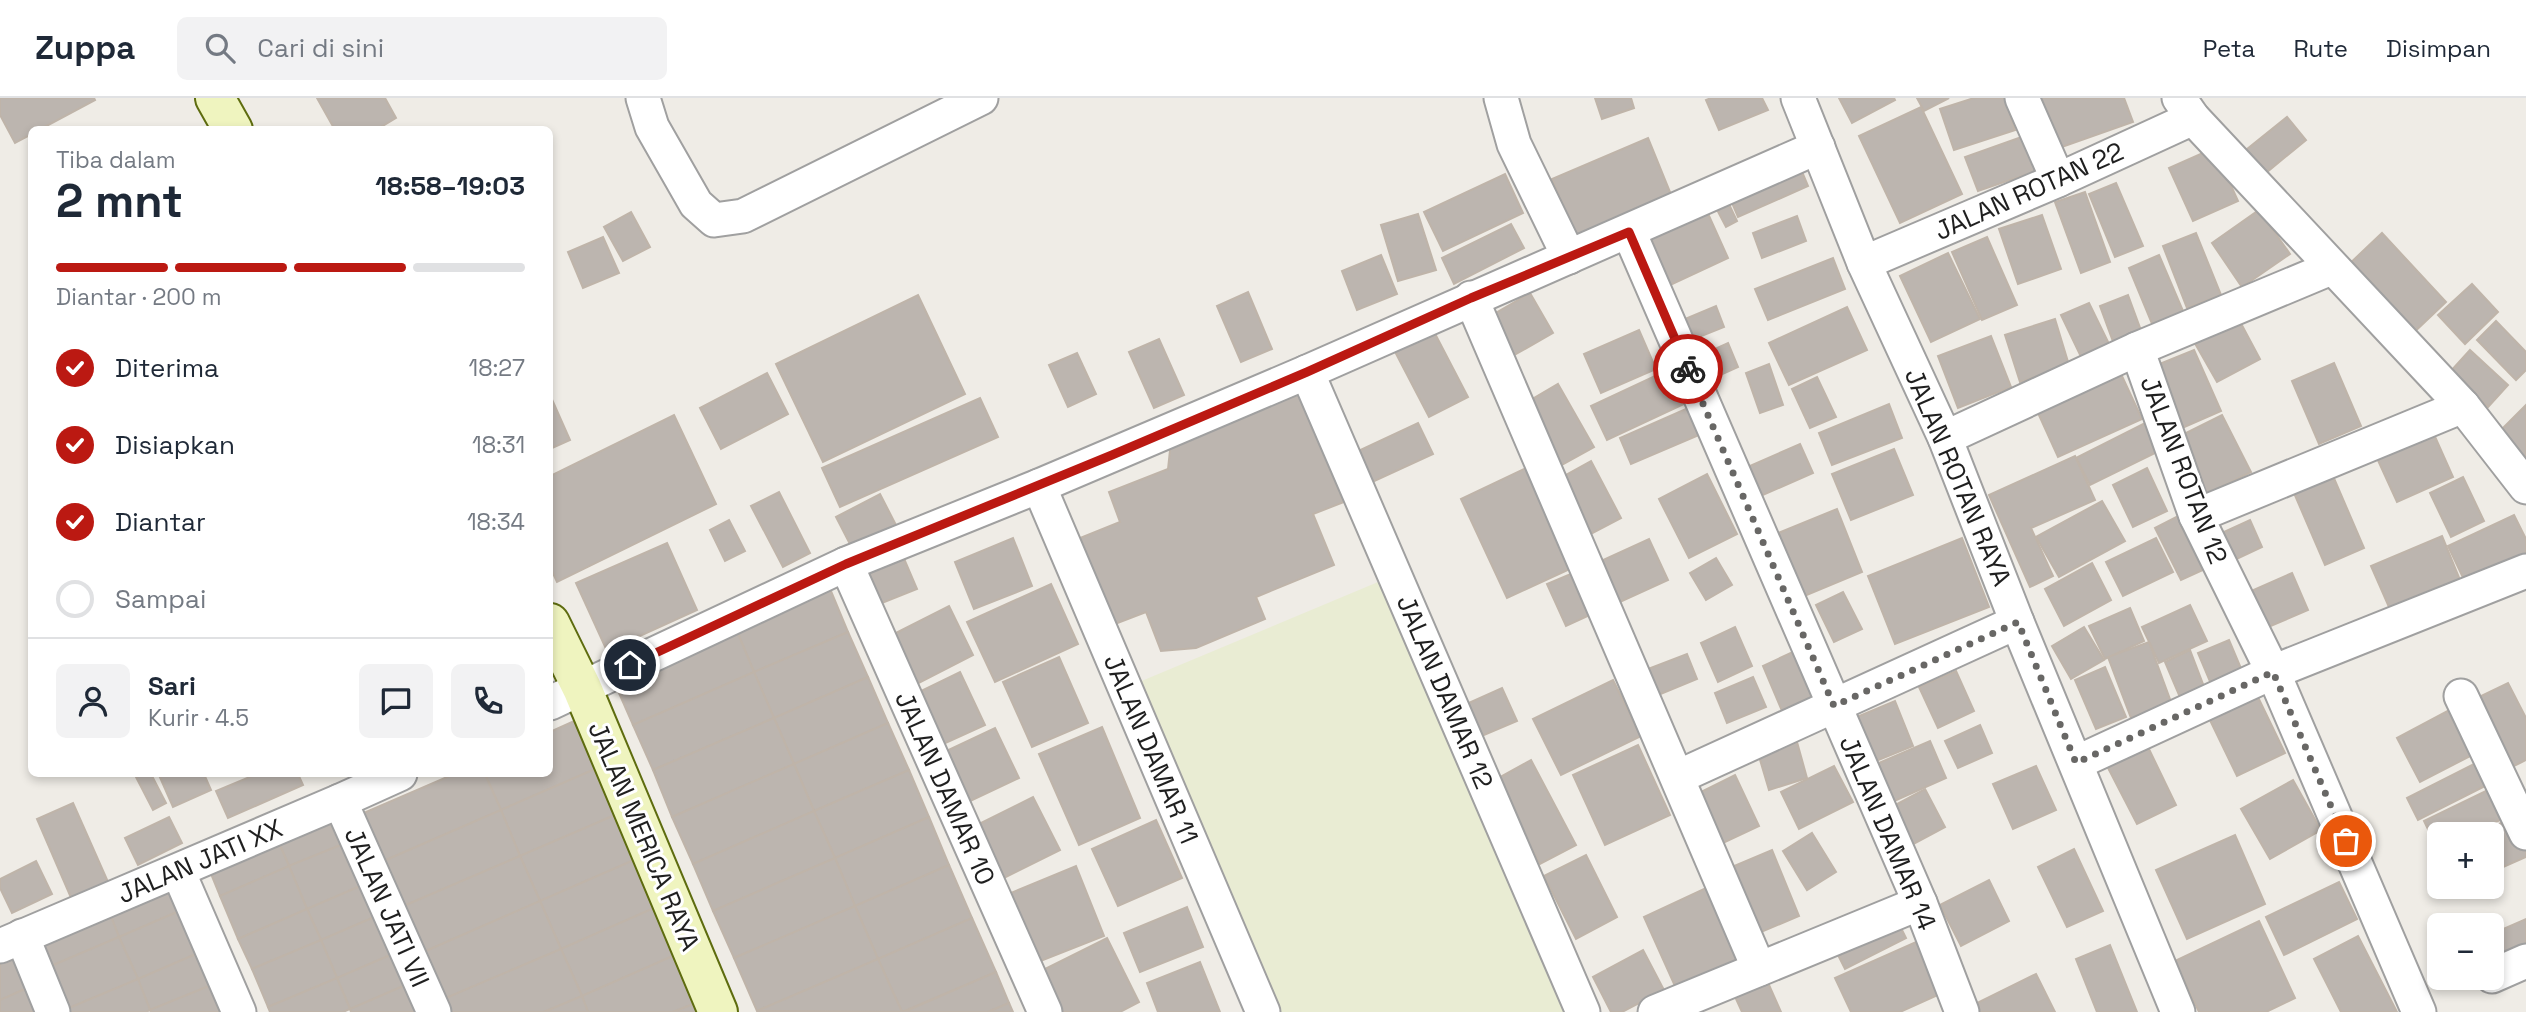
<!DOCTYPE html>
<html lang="id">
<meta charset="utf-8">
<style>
:root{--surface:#fff;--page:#f2f2f3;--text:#1f2937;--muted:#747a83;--line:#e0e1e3;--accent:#bb1912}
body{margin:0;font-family:"Space Grotesk",sans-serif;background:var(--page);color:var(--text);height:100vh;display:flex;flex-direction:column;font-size:26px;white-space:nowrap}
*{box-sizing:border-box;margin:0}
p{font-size:23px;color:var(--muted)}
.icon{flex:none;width:38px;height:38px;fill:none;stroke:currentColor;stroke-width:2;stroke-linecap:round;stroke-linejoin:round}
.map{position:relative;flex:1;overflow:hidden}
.drawer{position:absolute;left:28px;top:28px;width:525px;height:651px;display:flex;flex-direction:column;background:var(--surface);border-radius:10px;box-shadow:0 4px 10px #0003}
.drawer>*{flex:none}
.buttons{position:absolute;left:2427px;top:724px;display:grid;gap:14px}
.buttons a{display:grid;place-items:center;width:77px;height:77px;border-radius:10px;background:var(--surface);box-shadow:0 4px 10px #0003;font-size:35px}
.pin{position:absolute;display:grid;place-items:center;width:60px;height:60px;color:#fff;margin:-30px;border:4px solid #fff;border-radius:50%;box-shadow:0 2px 7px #0007}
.courier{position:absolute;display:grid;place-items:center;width:70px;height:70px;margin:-35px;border:5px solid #bb1912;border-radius:50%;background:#fff;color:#222;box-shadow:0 2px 9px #0007}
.head em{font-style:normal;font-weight:700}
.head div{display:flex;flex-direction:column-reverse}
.head{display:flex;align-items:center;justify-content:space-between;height:119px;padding:0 28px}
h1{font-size:46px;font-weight:700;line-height:52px}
.bar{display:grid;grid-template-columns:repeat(4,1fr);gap:10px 7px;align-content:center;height:84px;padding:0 28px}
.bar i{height:9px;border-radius:5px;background:var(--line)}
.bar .selected{background:var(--accent)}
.bar p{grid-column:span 4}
.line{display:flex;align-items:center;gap:18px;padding:0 28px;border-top:2px solid var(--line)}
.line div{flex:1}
.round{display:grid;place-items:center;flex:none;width:74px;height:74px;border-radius:10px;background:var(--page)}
ol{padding:0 28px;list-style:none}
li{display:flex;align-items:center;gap:21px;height:77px}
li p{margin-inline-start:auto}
li .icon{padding:7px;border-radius:50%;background:var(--accent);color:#fff;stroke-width:4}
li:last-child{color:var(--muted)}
li i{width:38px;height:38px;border:4px solid var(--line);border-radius:50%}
header{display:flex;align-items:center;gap:42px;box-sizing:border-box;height:98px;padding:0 35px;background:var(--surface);border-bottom:2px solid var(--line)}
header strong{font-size:33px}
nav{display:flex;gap:38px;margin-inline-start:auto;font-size:24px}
.search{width:490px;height:63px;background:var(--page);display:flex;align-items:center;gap:18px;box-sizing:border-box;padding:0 24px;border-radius:10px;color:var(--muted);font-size:26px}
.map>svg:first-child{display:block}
.farmland{fill:#e9ecd3}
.building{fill:#bcb5af;stroke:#bfb4a9;stroke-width:2}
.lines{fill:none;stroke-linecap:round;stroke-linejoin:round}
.street-casing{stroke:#a0a0a0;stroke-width:37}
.secondary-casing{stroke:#5e6c0f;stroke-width:42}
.street{stroke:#fff;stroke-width:33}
.secondary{stroke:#eff4bf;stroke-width:38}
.done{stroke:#686765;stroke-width:7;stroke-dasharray:0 12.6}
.route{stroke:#bb1912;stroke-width:9}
.labels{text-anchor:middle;stroke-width:6;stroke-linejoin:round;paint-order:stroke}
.street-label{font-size:26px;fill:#1f1f1f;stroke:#fff}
</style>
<header>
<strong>Zuppa</strong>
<div class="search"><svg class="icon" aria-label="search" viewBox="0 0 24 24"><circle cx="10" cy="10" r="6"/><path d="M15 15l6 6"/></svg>Cari di sini</div>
<nav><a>Peta</a><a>Rute</a><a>Disimpan</a></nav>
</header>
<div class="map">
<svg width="2526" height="914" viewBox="0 0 2526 914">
<rect width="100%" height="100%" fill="#efece6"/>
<!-- farmland -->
<polygon class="farmland" points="1390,479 1578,914 1275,914 1132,587"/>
<!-- building -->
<g class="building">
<polygon points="0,0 94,0 95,2 39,32 32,32 32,36 15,45 0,17"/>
<polygon points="317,0 385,0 396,20 376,32 335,32"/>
<polygon points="1595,0 1631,0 1634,10 1602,21"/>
<polygon points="1711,0 1762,0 1768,12 1719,32 1706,2"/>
<polygon points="1839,0 1894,0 1895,2 1852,25"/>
<polygon points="1917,0 1949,0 1924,13"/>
<polygon points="1974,0 2005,0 2015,32 1954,52 1940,11"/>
<polygon points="2041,0 2124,0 2133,24 2059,50"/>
<polygon points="1921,9 1962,96 1900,125 1859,38"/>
<polygon points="2287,19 2306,42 2255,84 2236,60"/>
<polygon points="2027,37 2039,72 1978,93 1965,59"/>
<polygon points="1648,40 1672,99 1576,139 1552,81"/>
<polygon points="2214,50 2238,103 2193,123 2169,70"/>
<polygon points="1800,69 1808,88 1738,119 1730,100"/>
<polygon points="1505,76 1523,115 1443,153 1424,114"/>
<polygon points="2116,85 2143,148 2115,159 2089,96"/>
<polygon points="2085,94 2110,164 2081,175 2055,104"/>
<polygon points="1726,100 1737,123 1726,129 1714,106"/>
<polygon points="1705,109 1728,160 1666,189 1642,138"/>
<polygon points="2259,112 2290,156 2242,189 2212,145"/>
<polygon points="631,114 650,149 623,163 604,129"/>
<polygon points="1418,116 1436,172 1398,183 1381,127"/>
<polygon points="2042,117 2061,171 2018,186 1999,131"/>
<polygon points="1797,118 1806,143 1762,160 1753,135"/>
<polygon points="1511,126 1524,150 1454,186 1442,160"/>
<polygon points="2196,135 2221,197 2187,210 2163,148"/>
<polygon points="2382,135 2446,204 2409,239 2345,170"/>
<polygon points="603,139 619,175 583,190 568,154"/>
<polygon points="1987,139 2017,207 1982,222 1952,154"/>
<polygon points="1948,155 1980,221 1931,244 1900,178"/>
<polygon points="1381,157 1397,196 1357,212 1342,173"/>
<polygon points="2159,157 2186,220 2155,233 2129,170"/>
<polygon points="1833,160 1845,191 1768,222 1755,191"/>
<polygon points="2472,186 2498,214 2465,246 2438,217"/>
<polygon points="1248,194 1272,251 1241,264 1217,208"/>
<polygon points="1530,195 1553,235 1509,260 1487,220"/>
<polygon points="918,197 965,296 823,364 776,266"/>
<polygon points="2128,197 2143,238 2115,249 2100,208"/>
<polygon points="2089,205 2111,250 2083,263 2061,217"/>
<polygon points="1716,208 1724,229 1694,241 1685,221"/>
<polygon points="1847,209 1867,252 1789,287 1769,245"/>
<polygon points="2237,218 2260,261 2217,284 2193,242"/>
<polygon points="2055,221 2069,267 2020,284 2005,237"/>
<polygon points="2496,223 2526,254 2526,272 2516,282 2477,242"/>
<polygon points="1431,228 1468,299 1429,319 1392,248"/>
<polygon points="1639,232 1656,271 1601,295 1584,256"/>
<polygon points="1991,238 2011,289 1958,310 1938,258"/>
<polygon points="1159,241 1184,297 1154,310 1129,254"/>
<polygon points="1728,245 1738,269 1716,279 1706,255"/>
<polygon points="2194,252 2221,313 2180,331 2152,269"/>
<polygon points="2470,252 2508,287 2488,309 2450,274"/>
<polygon points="1077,255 1096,296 1068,309 1049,267"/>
<polygon points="2334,265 2361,328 2319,346 2292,283"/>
<polygon points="1769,266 1783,307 1760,315 1746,275"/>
<polygon points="1670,271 1686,305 1607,342 1591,308"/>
<polygon points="767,275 788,316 721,351 700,310"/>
<polygon points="2121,276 2142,321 2058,359 2038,315"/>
<polygon points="1817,279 1836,319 1810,330 1792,291"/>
<polygon points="1558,286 1594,349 1560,368 1524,306"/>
<polygon points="1296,291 1344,404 1313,416 1334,467 1256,499 1265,521 1196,550 1161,553 1146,514 1115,526 1080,440 1120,424 1109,394 1168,371 1171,343"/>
<polygon points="550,297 570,342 550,351"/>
<polygon points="980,300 998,339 840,409 822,370"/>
<polygon points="1889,306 1902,340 1832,367 1819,335"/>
<polygon points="2526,307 2526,372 2493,340"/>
<polygon points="1688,310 1699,337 1631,366 1620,340"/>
<polygon points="674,317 716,406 557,484 550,469 550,378"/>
<polygon points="2222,317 2251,374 2207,396 2178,339"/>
<polygon points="1418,325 1433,356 1368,386 1354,355"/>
<polygon points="2145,325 2159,353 2090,387 2076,360"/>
<polygon points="2432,332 2453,379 2397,404 2376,358"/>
<polygon points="1800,346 1813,375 1756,400 1743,371"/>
<polygon points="1894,351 1913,397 1851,422 1832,376"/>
<polygon points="2075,358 2095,402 2031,430 2053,478 2030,489 1989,397"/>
<polygon points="1591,363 1621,420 1587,438 1557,382"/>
<polygon points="1526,370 1572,470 1507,500 1461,401"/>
<polygon points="2147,370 2167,413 2133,429 2113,387"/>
<polygon points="1707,376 1737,436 1689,460 1659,401"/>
<polygon points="2333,378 2364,450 2325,467 2294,395"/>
<polygon points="2463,379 2484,423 2451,439 2430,395"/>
<polygon points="779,394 810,455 783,469 751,408"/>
<polygon points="880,396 897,429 853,452 836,419"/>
<polygon points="2102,403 2125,443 2059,479 2036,439"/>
<polygon points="1837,411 1862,474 1802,499 1776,436"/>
<polygon points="2180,417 2205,471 2181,482 2155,430"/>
<polygon points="2514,417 2526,441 2526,457 2466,486 2448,448"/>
<polygon points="729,422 745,453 725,463 710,432"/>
<polygon points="2250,422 2262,449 2226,466 2213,439"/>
<polygon points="2442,438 2462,487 2392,516 2371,468"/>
<polygon points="1013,440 1032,488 974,511 955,464"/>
<polygon points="1962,440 1989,509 1895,546 1868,478"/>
<polygon points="2156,440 2173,474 2123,498 2106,464"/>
<polygon points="1649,441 1668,482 1620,504 1601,463"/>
<polygon points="667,445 697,512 607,553 576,485"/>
<polygon points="902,456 917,491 872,509 858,475"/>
<polygon points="1716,460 1732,487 1706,502 1690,475"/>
<polygon points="2092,465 2111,502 2064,528 2045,491"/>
<polygon points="1573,475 1592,516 1566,528 1547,486"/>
<polygon points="2292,475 2308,512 2266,530 2249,494"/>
<polygon points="828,486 848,534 754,574 734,526"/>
<polygon points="1051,486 1078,546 995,584 967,524"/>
<polygon points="1843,494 1862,531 1834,544 1816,507"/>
<polygon points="2190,507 2207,543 2159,565 2142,529"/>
<polygon points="949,508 973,557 911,589 886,540"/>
<polygon points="2130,510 2144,543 2105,561 2089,528"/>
<polygon points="734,526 754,574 633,627 612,579"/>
<polygon points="1735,529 1752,568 1718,584 1701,545"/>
<polygon points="2084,529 2104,562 2071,581 2052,548"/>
<polygon points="848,534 868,579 774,620 754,574"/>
<polygon points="2229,542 2245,580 2214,593 2198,555"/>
<polygon points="2149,544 2171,604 2131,620 2108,559"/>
<polygon points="1797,552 1817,596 1782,613 1763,568"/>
<polygon points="2190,552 2206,594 2182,604 2165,564"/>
<polygon points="1687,556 1697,581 1651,600 1640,574"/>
<polygon points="1059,559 1088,625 1032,649 1003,584"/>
<polygon points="2105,569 2126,619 2096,631 2075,582"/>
<polygon points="1956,573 1974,613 1938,630 1919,589"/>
<polygon points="754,574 774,620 653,672 633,627"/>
<polygon points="960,574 985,627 939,648 915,596"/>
<polygon points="868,579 888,625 794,666 774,620"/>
<polygon points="1753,579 1766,609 1727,625 1715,595"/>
<polygon points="1613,582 1641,638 1561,677 1533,621"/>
<polygon points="2508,585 2526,620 2526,662 2510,670 2475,601"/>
<polygon points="1502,590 1517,623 1477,640 1462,608"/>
<polygon points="2255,593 2285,655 2237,678 2207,616"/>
<polygon points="1895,603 1913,648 1871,665 1852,621"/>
<polygon points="2453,610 2476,655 2420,684 2397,640"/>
<polygon points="774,620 794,666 672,719 653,672"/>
<polygon points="574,623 595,671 501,712 485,676 550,676 550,634"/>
<polygon points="888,625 909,672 814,713 794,666"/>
<polygon points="1980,627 1992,655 1958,670 1945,643"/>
<polygon points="1102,629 1140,720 1079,747 1039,656"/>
<polygon points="995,630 1019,680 964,706 940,656"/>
<polygon points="1930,643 1946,680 1881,709 1865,671"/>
<polygon points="1797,644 1807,680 1769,692 1758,655"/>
<polygon points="1638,647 1670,717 1605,747 1573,677"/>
<polygon points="2147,647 2176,707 2137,726 2107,668"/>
<polygon points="1531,662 1576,747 1540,766 1495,682"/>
<polygon points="2478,664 2489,686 2418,722 2407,700"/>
<polygon points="794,666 814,713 693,766 672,719"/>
<polygon points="1834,668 1853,704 1799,731 1781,694"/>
<polygon points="2036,668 2056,712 2013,731 1993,686"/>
<polygon points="595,671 615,717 520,758 501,712"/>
<polygon points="909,672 929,719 835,760 814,713"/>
<polygon points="144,676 151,676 166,705 153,712 136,679"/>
<polygon points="162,676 204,676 211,692 173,709 159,677"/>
<polygon points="257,676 298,676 303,687 228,720 216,693"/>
<polygon points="454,676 485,676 501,712 379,765 359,717"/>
<polygon points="1735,677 1759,728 1723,745 1699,695"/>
<polygon points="2293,682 2321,732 2270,761 2241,711"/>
<polygon points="2494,689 2508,718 2470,737 2440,737 2438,752 2424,723"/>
<polygon points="1925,691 1945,729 1908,749 1888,711"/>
<polygon points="1033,699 1060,752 1000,782 973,729"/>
<polygon points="73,705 112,793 75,809 37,721"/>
<polygon points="334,712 348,744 289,768 275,736"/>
<polygon points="501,712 520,758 399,810 379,765"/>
<polygon points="814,713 835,760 713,813 693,766"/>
<polygon points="615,717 634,762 540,803 520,758"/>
<polygon points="169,719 182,745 138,767 125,740"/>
<polygon points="929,719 949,767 855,808 835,760"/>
<polygon points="2514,719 2526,745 2526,759 2492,774 2492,737 2475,737"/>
<polygon points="1156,722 1182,780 1118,808 1092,751"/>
<polygon points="1812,735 1836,774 1807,792 1783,753"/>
<polygon points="275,736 289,768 220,798 207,766"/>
<polygon points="2235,737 2265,806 2187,841 2156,772"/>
<polygon points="348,744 365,786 307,811 289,768"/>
<polygon points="2074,751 2103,813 2067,829 2038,769"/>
<polygon points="1772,752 1799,818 1754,837 1727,771"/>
<polygon points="1586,757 1617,819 1576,841 1544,778"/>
<polygon points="520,758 540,803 419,856 399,810"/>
<polygon points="835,760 855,808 734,860 713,813"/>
<polygon points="634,762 654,810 561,851 540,803"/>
<polygon points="36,763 52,796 12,815 0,790 0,781"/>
<polygon points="949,767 972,820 878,861 855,808"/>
<polygon points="289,768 307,811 238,841 220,798"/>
<polygon points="1076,768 1104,838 1033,866 1006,797"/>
<polygon points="164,781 177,814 119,839 106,806"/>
<polygon points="1989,782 2009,823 1961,848 1940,807"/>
<polygon points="2339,784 2357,821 2284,857 2266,819"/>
<polygon points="365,786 379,817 321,842 307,811"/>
<polygon points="1706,790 1742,869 1679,897 1644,819"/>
<polygon points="540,803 561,851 439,903 419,856"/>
<polygon points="106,806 119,839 51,868 37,836"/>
<polygon points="855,808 878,861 757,913 734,860"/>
<polygon points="1187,809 1203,849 1140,874 1124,835"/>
<polygon points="654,810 675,857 582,898 561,851"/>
<polygon points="307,811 321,842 252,871 238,841"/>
<polygon points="177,814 196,856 138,881 119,839"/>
<polygon points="379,817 395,855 337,880 321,842"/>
<polygon points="972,820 996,874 902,914 878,861"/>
<polygon points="1896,820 1906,840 1845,871 1835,851"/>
<polygon points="2526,821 2526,849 2492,864 2492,836"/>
<polygon points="2259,823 2295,900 2266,914 2199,914 2175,863"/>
<polygon points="2358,838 2397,914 2341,914 2314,861"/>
<polygon points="119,839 138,881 69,910 51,868"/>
<polygon points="1107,840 1139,904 1120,914 1061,914 1041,873"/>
<polygon points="321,842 337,880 268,909 252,871"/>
<polygon points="1916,844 1940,896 1900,914 1851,914 1835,880"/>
<polygon points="2110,847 2137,914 2097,914 2076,861"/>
<polygon points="561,851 582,898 544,914 444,914 439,903"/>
<polygon points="1643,852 1664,892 1622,914 1611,914 1593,879"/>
<polygon points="395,855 408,886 350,911 337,880"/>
<polygon points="196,856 209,888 150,912 138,881"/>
<polygon points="675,857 696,905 673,914 588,914 582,898"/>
<polygon points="12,859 25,891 0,902 0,864"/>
<polygon points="878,861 902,914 757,913"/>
<polygon points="1200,864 1220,914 1158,914 1147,885"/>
<polygon points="996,874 1009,905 988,914 904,914"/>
<polygon points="2036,876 2055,914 1966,914 1965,911"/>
<polygon points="1765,878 1781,914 1742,914 1732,892"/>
<polygon points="337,880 350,911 343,914 270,914 268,909"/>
<polygon points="138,881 150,912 146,914 70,914 69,910"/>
<polygon points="408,886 419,914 351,914 350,911"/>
<polygon points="209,888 220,914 151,914 150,912"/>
<polygon points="25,891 35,914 0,914 0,902"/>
<polygon points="582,898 588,914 544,914"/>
<polygon points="696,905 700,914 673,914"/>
<polygon points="1009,905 1013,914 988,914"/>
</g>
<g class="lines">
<!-- street casing -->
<g class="street-casing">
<g id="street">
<polyline points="643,0 652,29 696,106 714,122 743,118 981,0"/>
<polyline points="1501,0 1514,46 1569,159"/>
<polyline points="1798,0 1864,165 1945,340 2017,524 2178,914"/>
<polyline points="2022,0 2058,82"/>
<polyline points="2179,0 2193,20 2463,308 2526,389"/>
<polyline points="1629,134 1920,805 1962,914"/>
<polyline points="1864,165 2058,82 2193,20"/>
<polyline points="1471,200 1759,871"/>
<polyline points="2137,251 2196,418 2273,574 2419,914"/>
<polyline points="1307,274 1583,914"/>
<polyline points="1945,340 2137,251 2331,170"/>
<polyline points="1039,388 1263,914"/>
<polyline points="2196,418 2463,308"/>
<polyline points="846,466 1045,914"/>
<polyline points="2461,598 2526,735"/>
<polyline points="550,605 846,466 1039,388 1307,274 1818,49"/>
<polyline points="2076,665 2273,574 2526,473"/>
<polyline points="1678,679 2017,524"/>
<polyline points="340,703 434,914"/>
<polyline points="178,773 239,914"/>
<polyline points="22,838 53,914"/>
<polyline points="0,848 340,703 400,676"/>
<polyline points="2492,878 2526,863"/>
<polyline points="1655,914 1920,805"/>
</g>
</g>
<!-- secondary casing -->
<g class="secondary-casing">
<g id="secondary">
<polyline points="215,0 233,32"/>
<polyline points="550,525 582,590 718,914"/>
</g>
</g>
<!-- street -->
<use href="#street" class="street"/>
<!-- secondary -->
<use href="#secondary" class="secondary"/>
</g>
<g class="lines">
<!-- done -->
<polyline class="done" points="1688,271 1834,608 2018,524 2076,665 2273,574 2346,743"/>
<!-- route -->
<polyline class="route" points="630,567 846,466 1112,357 1307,274 1471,200 1629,134 1688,271"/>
</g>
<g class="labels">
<!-- street labels -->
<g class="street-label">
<text transform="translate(2029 93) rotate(-24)" y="9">JALAN ROTAN 22</text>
<text transform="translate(2184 372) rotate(69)" y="9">JALAN ROTAN 12</text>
<text transform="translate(1958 379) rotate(67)" y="9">JALAN ROTAN RAYA</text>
<text transform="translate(1445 594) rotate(67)" y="9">JALAN DAMAR 12</text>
<text transform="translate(1151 651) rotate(67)" y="9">JALAN DAMAR 11</text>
<text transform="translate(945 690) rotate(66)" y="9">JALAN DAMAR 10</text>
<text transform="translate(1888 735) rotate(67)" y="9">JALAN DAMAR 14</text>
<text transform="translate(644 738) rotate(67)" y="9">JALAN MERICA RAYA</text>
<text transform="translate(200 763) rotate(-23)" y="9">JALAN JATI XX</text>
<text transform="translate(387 809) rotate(66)" y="9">JALAN JATI VII</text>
</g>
</g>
</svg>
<div class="buttons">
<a>+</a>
<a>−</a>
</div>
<div class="pin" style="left:2346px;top:743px;background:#ea580c"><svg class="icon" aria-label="bag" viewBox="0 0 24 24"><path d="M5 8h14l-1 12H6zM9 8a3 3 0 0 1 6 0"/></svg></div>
<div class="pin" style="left:630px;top:567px;background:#1f2937"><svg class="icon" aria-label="home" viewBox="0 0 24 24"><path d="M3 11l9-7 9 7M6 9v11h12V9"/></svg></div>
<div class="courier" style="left:1688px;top:271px"><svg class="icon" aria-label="bike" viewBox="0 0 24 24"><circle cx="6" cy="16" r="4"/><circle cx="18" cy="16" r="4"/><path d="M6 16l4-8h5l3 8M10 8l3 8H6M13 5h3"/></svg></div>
<section class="drawer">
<div class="head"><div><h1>2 mnt</h1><p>Tiba dalam</p></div><em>18:58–19:03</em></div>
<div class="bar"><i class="selected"></i><i class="selected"></i><i class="selected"></i><i></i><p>Diantar · 200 m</p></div>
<ol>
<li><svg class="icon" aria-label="check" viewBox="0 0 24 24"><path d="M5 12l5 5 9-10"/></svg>Diterima<p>18:27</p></li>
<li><svg class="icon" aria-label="check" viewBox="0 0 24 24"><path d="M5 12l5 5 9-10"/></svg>Disiapkan<p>18:31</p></li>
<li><svg class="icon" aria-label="check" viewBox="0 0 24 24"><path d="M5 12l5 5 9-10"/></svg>Diantar<p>18:34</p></li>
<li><i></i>Sampai</li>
</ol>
<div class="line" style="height:126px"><a class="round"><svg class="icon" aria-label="person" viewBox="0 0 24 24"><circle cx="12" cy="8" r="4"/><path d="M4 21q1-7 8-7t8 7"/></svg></a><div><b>Sari</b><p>Kurir · 4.5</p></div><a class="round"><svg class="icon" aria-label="chat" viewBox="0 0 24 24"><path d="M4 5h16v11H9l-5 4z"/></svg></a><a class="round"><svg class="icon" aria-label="phone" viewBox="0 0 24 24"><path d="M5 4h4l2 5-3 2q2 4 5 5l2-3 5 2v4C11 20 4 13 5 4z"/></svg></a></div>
</section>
</div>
